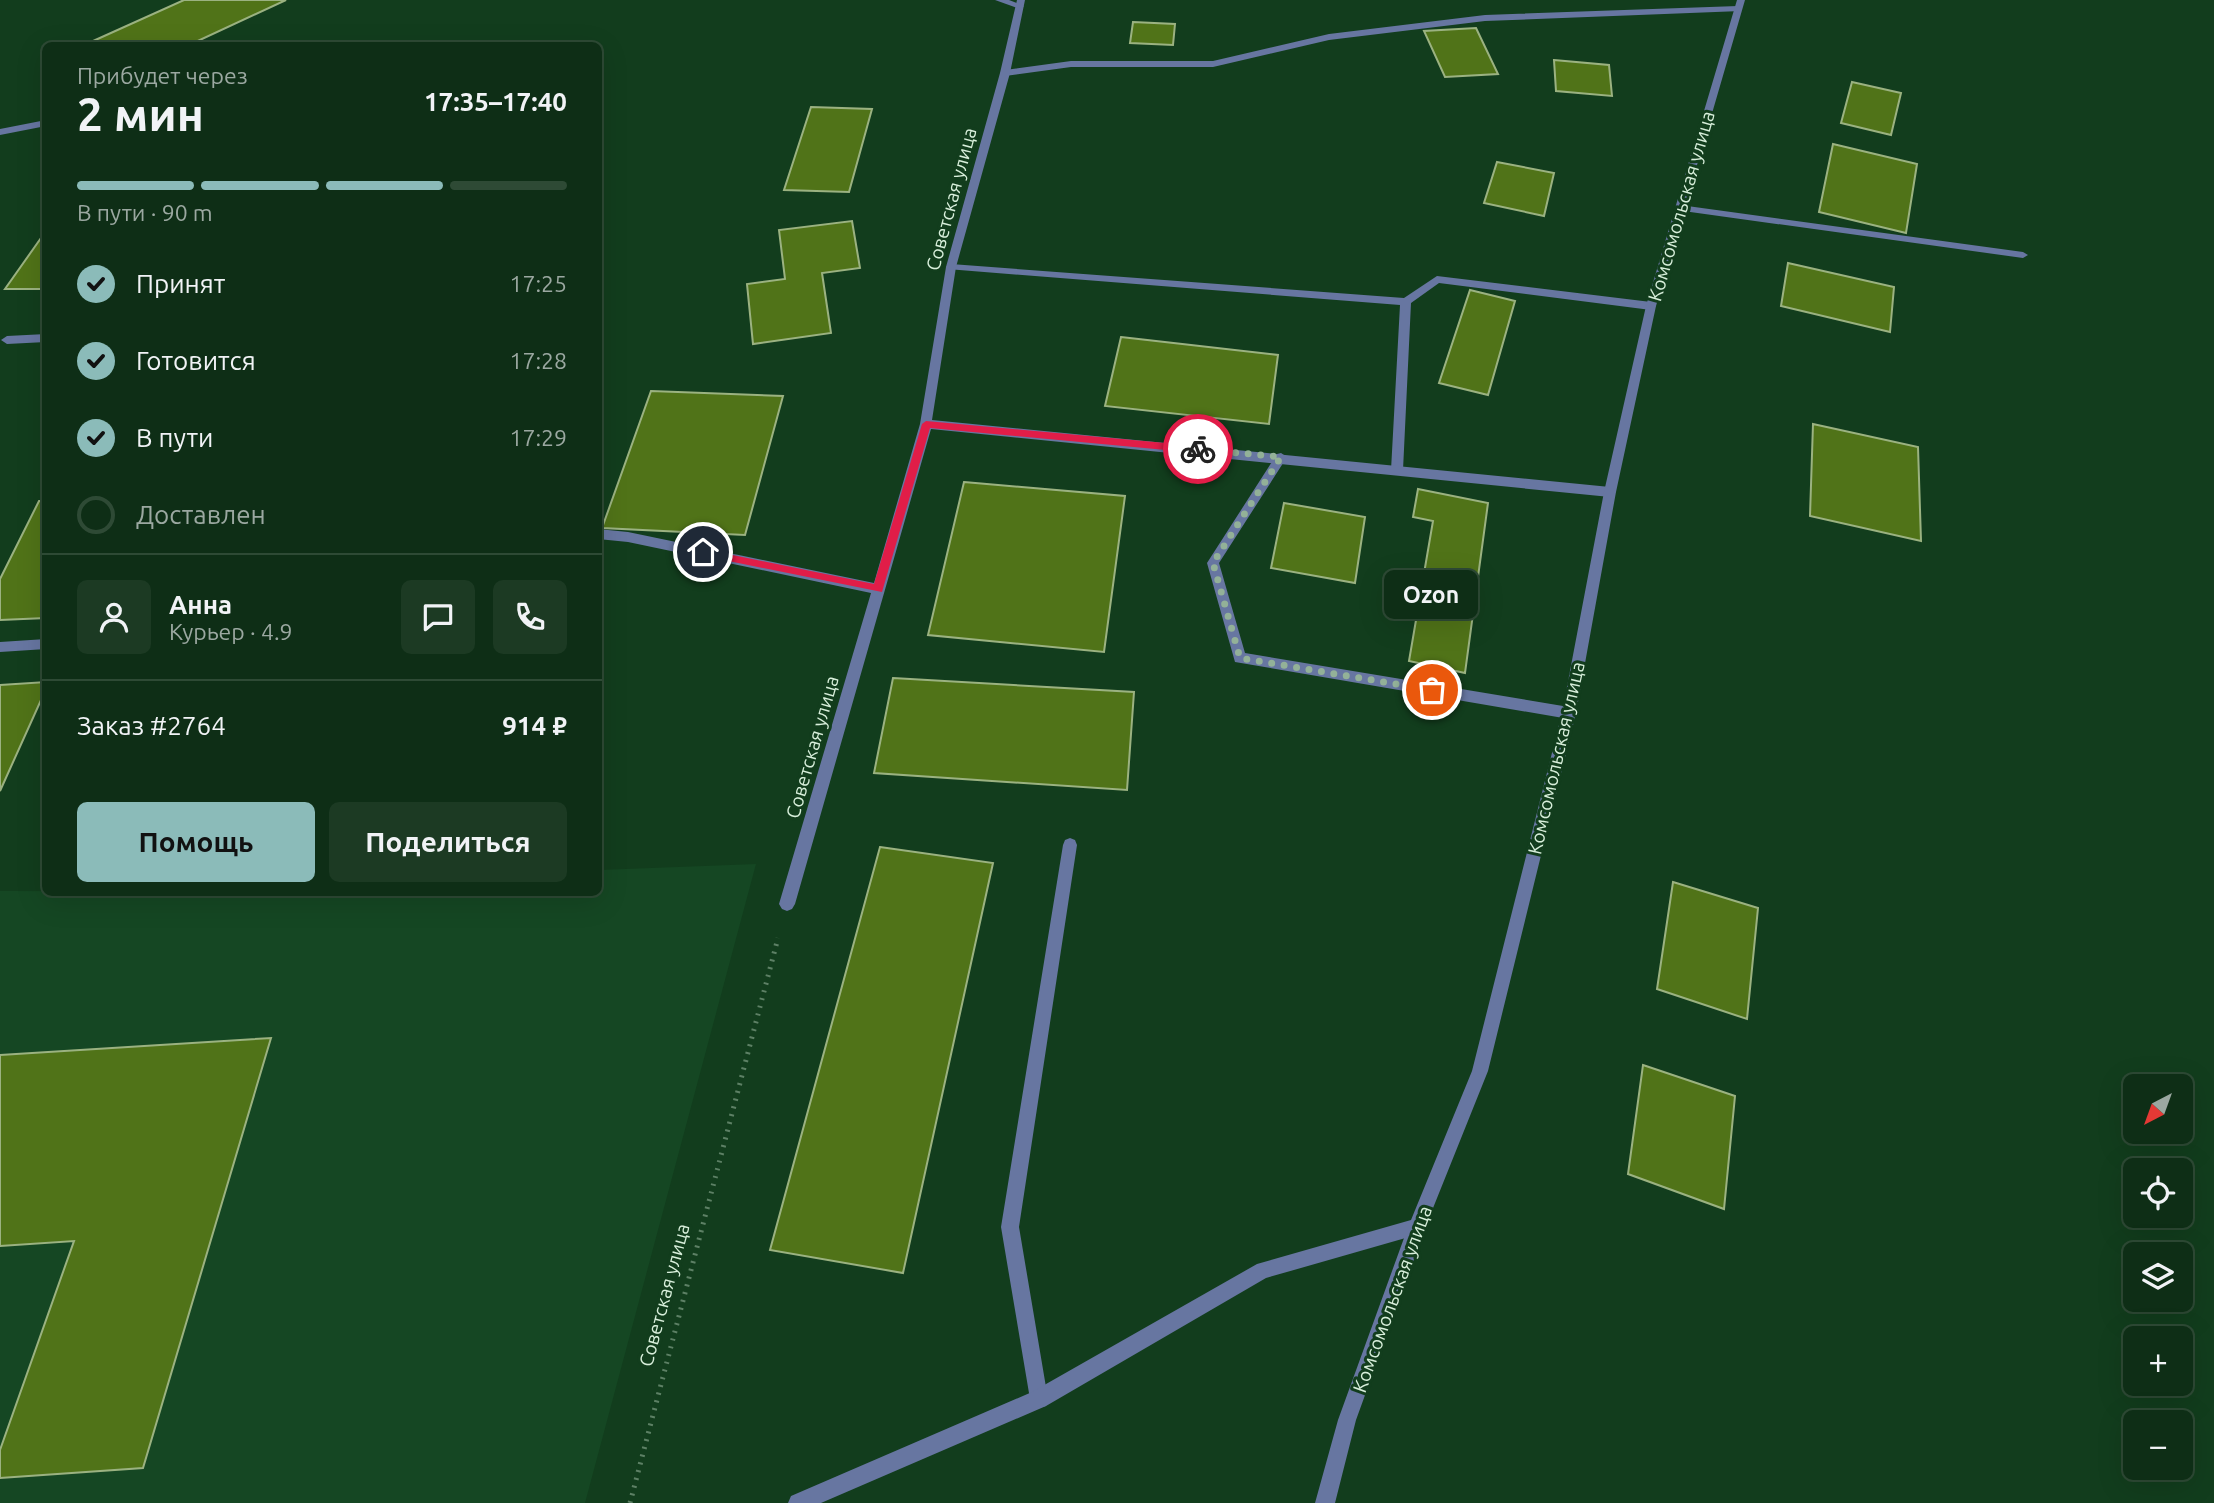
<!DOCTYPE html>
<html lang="ru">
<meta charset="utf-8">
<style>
:root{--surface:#0e2e16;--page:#1c3a23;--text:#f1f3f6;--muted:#9ba8a1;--line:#2e4a35;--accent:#8bbbb9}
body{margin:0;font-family:Ubuntu,sans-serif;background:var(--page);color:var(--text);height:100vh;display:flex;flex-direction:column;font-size:26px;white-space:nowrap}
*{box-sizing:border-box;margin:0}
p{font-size:23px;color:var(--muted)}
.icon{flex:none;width:38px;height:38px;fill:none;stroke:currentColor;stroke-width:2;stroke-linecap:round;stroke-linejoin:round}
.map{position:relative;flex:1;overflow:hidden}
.panel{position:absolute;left:42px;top:42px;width:560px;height:854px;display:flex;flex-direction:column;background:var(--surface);border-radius:10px;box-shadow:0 7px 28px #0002,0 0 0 2px var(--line)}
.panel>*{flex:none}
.needle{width:46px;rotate:221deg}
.buttons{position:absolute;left:2123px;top:1074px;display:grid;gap:14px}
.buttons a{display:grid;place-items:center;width:70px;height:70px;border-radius:10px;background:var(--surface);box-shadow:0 7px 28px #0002,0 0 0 2px var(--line);font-size:35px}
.pin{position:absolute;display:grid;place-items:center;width:60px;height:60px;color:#fff;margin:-30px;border:4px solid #fff;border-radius:50%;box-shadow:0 2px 7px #0007}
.courier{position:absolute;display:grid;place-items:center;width:70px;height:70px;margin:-35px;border:5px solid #e11d48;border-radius:50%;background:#fff;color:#222;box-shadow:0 2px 9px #0007}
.bubble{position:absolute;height:49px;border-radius:10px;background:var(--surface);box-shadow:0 7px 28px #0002,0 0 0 2px var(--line);font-size:23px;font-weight:600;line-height:49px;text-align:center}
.overview em{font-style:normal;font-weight:600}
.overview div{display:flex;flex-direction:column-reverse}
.overview{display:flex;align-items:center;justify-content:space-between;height:119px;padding:0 35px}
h1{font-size:46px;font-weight:600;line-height:52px}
.bar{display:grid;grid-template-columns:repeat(4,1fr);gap:10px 7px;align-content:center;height:84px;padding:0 35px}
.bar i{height:9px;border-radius:5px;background:var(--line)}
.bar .on{background:var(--accent)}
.bar p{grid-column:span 4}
.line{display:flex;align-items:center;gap:18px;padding:0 35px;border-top:2px solid var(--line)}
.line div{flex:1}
.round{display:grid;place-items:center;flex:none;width:74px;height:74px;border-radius:10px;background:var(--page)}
ol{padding:0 35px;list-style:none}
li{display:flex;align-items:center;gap:21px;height:77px}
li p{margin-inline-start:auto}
li .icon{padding:7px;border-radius:50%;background:var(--accent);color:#111;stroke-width:4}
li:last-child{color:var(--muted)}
li i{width:38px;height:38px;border:4px solid var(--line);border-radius:50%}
.primary-button{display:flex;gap:14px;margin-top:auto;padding:14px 35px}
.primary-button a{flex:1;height:80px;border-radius:10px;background:var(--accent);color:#111;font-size:28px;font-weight:600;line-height:80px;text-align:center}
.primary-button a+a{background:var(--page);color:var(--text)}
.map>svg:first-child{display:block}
.built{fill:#154723}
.building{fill:#507318;stroke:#9bb281;stroke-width:2}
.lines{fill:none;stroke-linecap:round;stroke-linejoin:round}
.path{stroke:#5d8065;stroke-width:5;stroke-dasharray:2 6;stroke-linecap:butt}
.service{fill:#6776a1;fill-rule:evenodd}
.minor{fill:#6776a1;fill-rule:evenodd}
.tertiary{fill:#6776a1;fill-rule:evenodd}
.route{fill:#e11d48}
.done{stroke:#93b198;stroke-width:7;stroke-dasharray:0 12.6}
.labels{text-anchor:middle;stroke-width:6;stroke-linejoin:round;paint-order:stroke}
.street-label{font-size:19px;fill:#d8efdb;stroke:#123d1d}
</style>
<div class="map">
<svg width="2214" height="1503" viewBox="0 0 2214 1503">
<rect width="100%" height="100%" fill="#123d1d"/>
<!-- built -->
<polygon class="built" points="756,864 585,1503 0,1503 0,891 598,892 599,870"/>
<!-- building -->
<g class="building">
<polygon points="184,0 286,0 187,46 82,46"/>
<polygon points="1133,22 1175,24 1173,45 1130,43"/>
<polygon points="1476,28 1498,74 1445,77 1424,31"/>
<polygon points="1554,60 1609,65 1612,96 1556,91"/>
<polygon points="1852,82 1901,93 1891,135 1841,123"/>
<polygon points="811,107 872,109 849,192 784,190"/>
<polygon points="1833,144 1917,164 1906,233 1819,212"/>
<polygon points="1497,162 1554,173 1544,216 1484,203"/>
<polygon points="852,221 860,268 822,273 831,333 753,344 747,284 785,279 779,230"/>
<polygon points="41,238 46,238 46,289 5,289"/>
<polygon points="1788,263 1894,287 1890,332 1781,306"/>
<polygon points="1470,290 1515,301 1488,395 1439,383"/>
<polygon points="1121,337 1278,355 1269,424 1105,406"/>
<polygon points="651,391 783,396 745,535 602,528"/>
<polygon points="1813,424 1918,447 1921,541 1810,516"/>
<polygon points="964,482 1125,496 1104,652 928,635"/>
<polygon points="1418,489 1488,503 1465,673 1409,661 1433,521 1413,517"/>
<polygon points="39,501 46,501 46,618 0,620 0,579"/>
<polygon points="1284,503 1365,517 1355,583 1271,568"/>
<polygon points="893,678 1134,692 1127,790 874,773"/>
<polygon points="46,682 46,689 0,791 0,685"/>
<polygon points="880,847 993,863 903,1273 770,1250"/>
<polygon points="1673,882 1758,908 1747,1019 1657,989"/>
<polygon points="271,1038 143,1468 0,1478 0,1450 74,1241 0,1246 0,1055"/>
<polygon points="1643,1065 1735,1096 1724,1209 1628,1174"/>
</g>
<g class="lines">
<!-- path -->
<polyline class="path" points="630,1503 778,938"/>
<!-- service -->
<g class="service">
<polygon points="995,0 1009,0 1024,6 1020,9"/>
<polygon points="1738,6 1741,7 1741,11 1485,21 1329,40 1213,67 1071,67 1005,76 1000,73 1005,70 1071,61 1213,61 1329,34 1485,15"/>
<polygon points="46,120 46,126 0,135 0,129"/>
<polygon points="1680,205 2023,252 2028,255 2023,258 1676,210 1676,206"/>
<polygon points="951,264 1404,298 1437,276 1651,302 1656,306 1651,310 1439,283 1411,303 1403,470 1397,474 1391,470 1400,305 947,269 946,267"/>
<polygon points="46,334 46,342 7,344 1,340 7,336"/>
<polygon points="1281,453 1287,457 1219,563 1245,653 1569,707 1574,709 1576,713 1574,717 1569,719 1235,662 1207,563 1277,454"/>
<polygon points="1070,838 1075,840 1077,845 1019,1227 1048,1399 1046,1406 1039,1408 1032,1406 1030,1399 1001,1227 1063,845 1065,840"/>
</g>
<!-- minor -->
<g class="minor">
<polygon points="1017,0 1025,0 1010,73 956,267 932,420 1610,487 1616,492 1610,497 931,429 795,904 792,909 787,911 782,909 779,904 871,593 628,542 598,539 598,529 628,532 874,583 920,424 946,267 1000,73"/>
<polygon points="46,639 46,649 0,652 0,642"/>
<polygon points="1417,1218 1423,1221 1426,1227 1356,1420 1335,1503 1315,1503 1338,1420 1408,1227 1411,1221"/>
</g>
<!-- tertiary -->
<polygon class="tertiary" points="1737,0 1745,0 1656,306 1616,492 1576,713 1488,1071 1423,1233 1266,1278 1046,1406 821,1503 788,1503 791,1496 1032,1392 1257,1264 1411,1220 1472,1071 1562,713 1604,492 1646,306"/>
</g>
<!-- route -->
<polygon class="route" points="926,421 1198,446 1203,449 1198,453 930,428 882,592 699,555 699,550 703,549 874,584 922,424"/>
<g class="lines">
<!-- done -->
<polyline class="done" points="1198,449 1281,457 1213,563 1240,658 1432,690"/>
</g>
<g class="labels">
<!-- street labels -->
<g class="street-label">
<text transform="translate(951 199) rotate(-75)" y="7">Советская улица</text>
<text transform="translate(1681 206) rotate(-74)" y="7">Комсомольская улица</text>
<text transform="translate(812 747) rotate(-74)" y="7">Советская улица</text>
<text transform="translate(1556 758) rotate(-77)" y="7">Комсомольская улица</text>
<text transform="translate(664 1295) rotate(-75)" y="7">Советская улица</text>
<text transform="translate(1392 1299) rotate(-70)" y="7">Комсомольская улица</text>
</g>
</g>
</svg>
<div class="buttons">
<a><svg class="needle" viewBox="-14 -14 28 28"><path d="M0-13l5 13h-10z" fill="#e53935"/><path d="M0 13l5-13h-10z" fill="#9ba8a1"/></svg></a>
<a><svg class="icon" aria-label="locate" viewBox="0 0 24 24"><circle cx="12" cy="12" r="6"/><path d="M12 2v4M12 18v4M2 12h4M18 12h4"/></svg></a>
<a><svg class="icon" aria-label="layers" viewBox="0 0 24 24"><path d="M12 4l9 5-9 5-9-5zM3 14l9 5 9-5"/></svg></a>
<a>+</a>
<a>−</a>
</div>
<div class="pin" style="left:1432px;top:690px;background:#ea580c"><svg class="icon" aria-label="bag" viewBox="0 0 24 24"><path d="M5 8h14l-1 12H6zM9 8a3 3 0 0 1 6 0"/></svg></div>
<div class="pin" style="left:703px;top:552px;background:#1f2937"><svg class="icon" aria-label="home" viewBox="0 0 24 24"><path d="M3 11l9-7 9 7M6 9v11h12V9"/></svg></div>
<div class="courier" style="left:1198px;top:449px"><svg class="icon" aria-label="bike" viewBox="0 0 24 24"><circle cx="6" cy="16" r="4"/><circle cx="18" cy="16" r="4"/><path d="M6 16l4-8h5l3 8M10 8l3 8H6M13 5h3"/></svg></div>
<div class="bubble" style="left:1384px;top:570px;width:94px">Ozon</div>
<section class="panel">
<div class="overview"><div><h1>2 мин</h1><p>Прибудет через</p></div><em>17:35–17:40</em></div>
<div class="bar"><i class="on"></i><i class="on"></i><i class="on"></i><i></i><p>В пути · 90 m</p></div>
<ol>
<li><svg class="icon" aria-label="check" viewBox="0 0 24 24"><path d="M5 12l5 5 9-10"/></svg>Принят<p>17:25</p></li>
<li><svg class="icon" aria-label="check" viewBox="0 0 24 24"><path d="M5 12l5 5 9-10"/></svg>Готовится<p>17:28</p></li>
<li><svg class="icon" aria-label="check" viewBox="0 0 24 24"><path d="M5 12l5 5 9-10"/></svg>В пути<p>17:29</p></li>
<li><i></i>Доставлен</li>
</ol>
<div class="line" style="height:126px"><a class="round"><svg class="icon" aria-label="person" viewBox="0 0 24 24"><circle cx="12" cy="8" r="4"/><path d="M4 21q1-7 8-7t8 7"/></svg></a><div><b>Анна</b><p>Курьер · 4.9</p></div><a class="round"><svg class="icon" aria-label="chat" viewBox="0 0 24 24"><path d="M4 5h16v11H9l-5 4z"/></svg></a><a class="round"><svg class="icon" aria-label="phone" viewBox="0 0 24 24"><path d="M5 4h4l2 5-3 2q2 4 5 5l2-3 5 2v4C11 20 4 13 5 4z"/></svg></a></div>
<div class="line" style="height:91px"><div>Заказ #2764</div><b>914 ₽</b></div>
<div class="primary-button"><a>Помощь</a><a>Поделиться</a></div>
</section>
</div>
